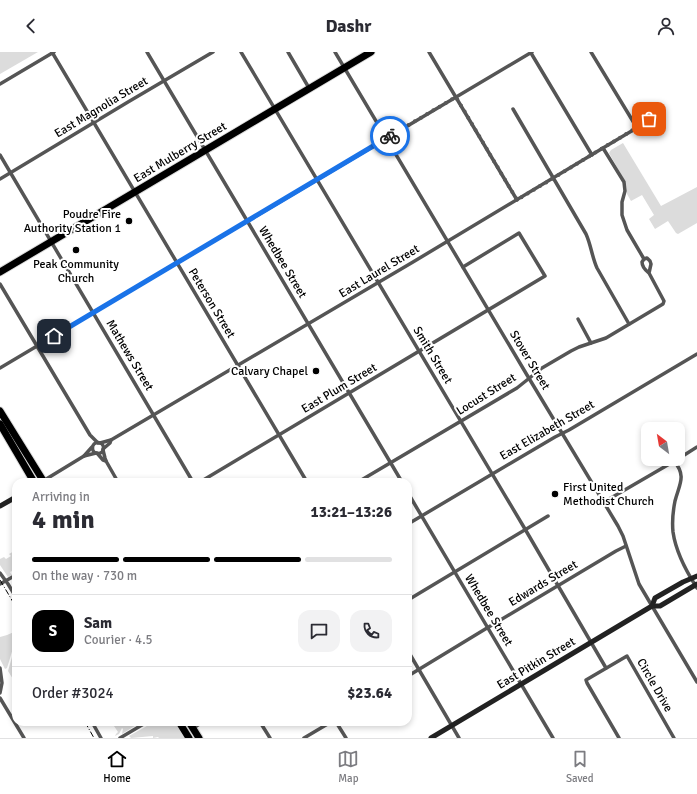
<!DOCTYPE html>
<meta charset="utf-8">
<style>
:root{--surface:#fff;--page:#f2f2f3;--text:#2b2b33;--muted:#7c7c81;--line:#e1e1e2;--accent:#000}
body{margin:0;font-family:Signika,sans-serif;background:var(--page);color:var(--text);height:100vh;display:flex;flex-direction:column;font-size:15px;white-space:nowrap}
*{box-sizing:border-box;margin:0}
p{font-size:13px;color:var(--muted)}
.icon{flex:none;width:22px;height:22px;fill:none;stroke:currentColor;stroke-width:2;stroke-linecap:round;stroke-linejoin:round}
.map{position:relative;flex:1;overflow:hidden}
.side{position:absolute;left:12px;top:426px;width:400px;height:248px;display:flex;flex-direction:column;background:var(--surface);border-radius:12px;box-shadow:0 2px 6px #0003}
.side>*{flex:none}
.needle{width:26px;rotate:329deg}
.tools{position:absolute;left:641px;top:370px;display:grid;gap:8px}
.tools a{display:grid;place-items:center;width:44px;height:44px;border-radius:8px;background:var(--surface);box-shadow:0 2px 6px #0003;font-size:20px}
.pin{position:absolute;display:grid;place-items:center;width:34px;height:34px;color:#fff;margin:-17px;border-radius:8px;box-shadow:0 2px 6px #0006}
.courier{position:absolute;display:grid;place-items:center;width:40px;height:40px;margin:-20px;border:3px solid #1a73e8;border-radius:50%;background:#fff;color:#222;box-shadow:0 1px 5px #0007}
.overview em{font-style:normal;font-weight:800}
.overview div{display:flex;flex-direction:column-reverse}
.overview{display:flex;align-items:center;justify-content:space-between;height:68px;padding:0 20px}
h1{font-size:26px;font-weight:800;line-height:30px}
.bar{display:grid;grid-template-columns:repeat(4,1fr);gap:6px 4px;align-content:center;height:48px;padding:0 20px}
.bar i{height:5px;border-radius:3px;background:var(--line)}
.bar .selected{background:var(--accent)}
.bar p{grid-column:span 4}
.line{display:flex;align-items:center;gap:10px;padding:0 20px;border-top:1px solid var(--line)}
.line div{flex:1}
.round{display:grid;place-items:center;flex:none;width:42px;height:42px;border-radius:12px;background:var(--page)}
header{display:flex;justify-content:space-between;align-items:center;height:52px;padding:0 20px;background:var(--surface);font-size:18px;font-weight:800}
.dock{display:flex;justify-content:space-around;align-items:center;height:56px;border-top:1px solid var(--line);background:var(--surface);font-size:11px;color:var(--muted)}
.dock a{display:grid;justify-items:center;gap:2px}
.dock .selected{color:var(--accent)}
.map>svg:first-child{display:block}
.green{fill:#dcdcdc}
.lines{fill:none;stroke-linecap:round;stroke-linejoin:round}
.highway-casing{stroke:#dbdbdb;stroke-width:9}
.street{stroke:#555;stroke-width:3.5}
.secondary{stroke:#222;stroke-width:5}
.highway{stroke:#000;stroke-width:7}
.rail{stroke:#000;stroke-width:1;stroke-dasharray:6 2 1 2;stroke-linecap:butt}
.done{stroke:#595959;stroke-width:4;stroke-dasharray:0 7.2}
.route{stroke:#1a73e8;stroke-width:5}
.poi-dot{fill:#000;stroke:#fff;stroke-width:1.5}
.labels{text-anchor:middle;stroke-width:4;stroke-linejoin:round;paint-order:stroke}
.street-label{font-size:12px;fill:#000;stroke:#fff}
.poi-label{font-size:12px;fill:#000;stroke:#fff;text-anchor:end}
</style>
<header><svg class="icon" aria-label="back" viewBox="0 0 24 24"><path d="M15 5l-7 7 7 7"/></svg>Dashr<svg class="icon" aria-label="person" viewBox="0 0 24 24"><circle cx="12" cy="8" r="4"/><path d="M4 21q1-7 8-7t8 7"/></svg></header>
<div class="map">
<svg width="697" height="686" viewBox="0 0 697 686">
<rect width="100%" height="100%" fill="#fff"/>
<!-- green -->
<g class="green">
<polygon points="0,0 38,0 0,22"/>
<polygon points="623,91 661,154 697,135 697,171 678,182 676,181 668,169 655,177 649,167 654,163 642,143 631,149 627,142 626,131 609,101 611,98"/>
<polygon points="16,498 16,517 10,520 12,523 8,525 0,513 0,507 4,505 6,507 11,504 9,502"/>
<polygon points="14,580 14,593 7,616 5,617 0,607 0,585 7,583"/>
<polygon points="16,597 16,632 8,619 14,598"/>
<polygon points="111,670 141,670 122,682 123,677 122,676 119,682 115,684 116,682 118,680 114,674 115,674 116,673 115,670 114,672"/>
<polygon points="154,670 175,670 180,676 186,686 159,686 158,685 153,686 153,684 131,686 129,684"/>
</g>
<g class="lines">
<!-- highway casing -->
<g class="highway-casing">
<g id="highway">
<polyline points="0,220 371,0"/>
<polyline points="0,359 44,430"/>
<polyline points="0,372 34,430"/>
<polyline points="179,670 189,686"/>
<polyline points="189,670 199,686"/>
</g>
</g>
<!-- street -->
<g class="street">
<polyline points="52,0 307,430"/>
<polyline points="147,0 402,430"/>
<polyline points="241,0 525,477 606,616"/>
<polyline points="288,0 309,36"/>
<polyline points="335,0 527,323 618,474 623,484 639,532 697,630"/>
<polyline points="429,0 517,148"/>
<polyline points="591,0 637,76"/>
<polyline points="531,1 592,103"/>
<polyline points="0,32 54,0"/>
<path d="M513,57L586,182C591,193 592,205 597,216L629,272"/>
<polyline points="603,96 624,130 625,139 622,150 622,163 627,178 644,207"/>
<polyline points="0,103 193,430"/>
<polyline points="0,127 128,50 213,0"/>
<polyline points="0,232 90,383 98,391"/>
<polyline points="578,267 591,291"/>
<polyline points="0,316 532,0"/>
<circle cx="98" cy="396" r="5.5"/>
<polyline points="100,391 111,388 413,210 603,96 640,74 654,64"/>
<polyline points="103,397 110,391 111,388"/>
<polyline points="103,398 105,406 106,409"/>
<polyline points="97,401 103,408 106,409 118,430"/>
<polyline points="84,404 92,395"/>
<polyline points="678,407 697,395"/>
<path d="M674,409C687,424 679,433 675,449C673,459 672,470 673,480C676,501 686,519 697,536"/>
<polyline points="43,429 84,404 96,401"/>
<polyline points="200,430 545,224 519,181 463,215"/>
<path d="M358,430L517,336L542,316L571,299L579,295L606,286L663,252L664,249L649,221L651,212L650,209L647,206L644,207L642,210C642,215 645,218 649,221"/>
<polyline points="408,441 553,686"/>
<polyline points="604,450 678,407"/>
<polyline points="408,472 516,408 555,385 569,378 697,302"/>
<polyline points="0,521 8,532 16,545"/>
<polyline points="0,532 16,523"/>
<polyline points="408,548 548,464"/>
<polyline points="408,599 459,686"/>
<polyline points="0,616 2,631 0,641"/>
<polyline points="408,624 487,576 616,499 626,494"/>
<polyline points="0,646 24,686"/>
<polyline points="92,670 101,686"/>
<polyline points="260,670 270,686"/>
<polyline points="336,670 346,686"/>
<polyline points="193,676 203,670"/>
<polyline points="120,686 147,670"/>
<polyline points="304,686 331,670"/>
<polyline points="619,686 587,631 586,628 627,604 674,686"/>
</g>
<!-- secondary -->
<g class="secondary">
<polyline points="0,454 16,445"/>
<polyline points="652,554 660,554 697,532"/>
<polyline points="431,686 652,554 655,546 683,530 697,524"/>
</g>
<!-- highway -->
<use href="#highway" class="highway"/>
<!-- rail -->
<g class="rail">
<polyline points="0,528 16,555"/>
<polyline points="85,670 94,686"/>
</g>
</g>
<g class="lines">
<!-- done -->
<polyline class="done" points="390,84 456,45 517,148 636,76 649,67"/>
<!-- route -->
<polyline class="route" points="54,284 390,84"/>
</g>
<!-- markers -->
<g class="poi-dot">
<circle cx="129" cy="169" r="4"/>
<circle cx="76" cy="198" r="4"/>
<circle cx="316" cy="319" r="4"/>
<circle cx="555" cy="442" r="4"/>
</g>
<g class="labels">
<!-- street labels -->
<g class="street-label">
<text transform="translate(101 55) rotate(-31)" y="4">East Magnolia Street</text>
<text transform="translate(180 100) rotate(-31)" y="4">East Mulberry Street</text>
<text transform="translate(283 210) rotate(59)" y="4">Whedbee Street</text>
<text transform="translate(379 219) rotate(-31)" y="4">East Laurel Street</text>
<text transform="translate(212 251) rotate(59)" y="4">Peterson Street</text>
<text transform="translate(130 303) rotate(59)" y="4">Mathews Street</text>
<text transform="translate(433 303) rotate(59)" y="4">Smith Street</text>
<text transform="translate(530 308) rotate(59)" y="4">Stover Street</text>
<text transform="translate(339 336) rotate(-31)" y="4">East Plum Street</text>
<text transform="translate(486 342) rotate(-32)" y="4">Locust Street</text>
<text transform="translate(547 378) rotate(-30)" y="4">East Elizabeth Street</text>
<text transform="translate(543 531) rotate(-31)" y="4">Edwards Street</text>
<text transform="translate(489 558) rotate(59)" y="4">Whedbee Street</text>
<text transform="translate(536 611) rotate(-31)" y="4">East Pitkin Street</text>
<text transform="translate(655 633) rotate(60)" y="4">Circle Drive</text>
</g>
<!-- poi labels -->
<g class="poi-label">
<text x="121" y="166">Poudre Fire<tspan x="121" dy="14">Authority Station 1</tspan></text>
<text x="76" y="216" text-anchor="middle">Peak Community<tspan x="76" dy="14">Church</tspan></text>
<text x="308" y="323">Calvary Chapel</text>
<text x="563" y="439" text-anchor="start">First United<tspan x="563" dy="14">Methodist Church</tspan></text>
</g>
</g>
</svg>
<div class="tools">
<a><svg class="needle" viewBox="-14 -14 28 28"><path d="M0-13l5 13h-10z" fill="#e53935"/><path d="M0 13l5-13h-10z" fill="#7c7c81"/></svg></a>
</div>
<div class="pin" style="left:649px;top:67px;background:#ea580c"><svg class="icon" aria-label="bag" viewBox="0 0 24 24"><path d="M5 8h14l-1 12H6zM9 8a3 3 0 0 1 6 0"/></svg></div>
<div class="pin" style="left:54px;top:284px;background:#1f2937"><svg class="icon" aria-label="home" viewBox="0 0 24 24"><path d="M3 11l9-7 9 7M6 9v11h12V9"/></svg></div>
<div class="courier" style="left:390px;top:84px"><svg class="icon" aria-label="bike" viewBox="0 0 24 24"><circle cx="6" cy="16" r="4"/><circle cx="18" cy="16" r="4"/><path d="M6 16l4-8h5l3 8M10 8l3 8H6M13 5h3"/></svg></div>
<section class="side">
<div class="overview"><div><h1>4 min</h1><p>Arriving in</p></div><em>13:21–13:26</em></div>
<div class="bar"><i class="selected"></i><i class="selected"></i><i class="selected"></i><i></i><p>On the way · 730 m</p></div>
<div class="line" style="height:72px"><b class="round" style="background:var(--accent);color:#fff">S</b><div><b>Sam</b><p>Courier · 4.5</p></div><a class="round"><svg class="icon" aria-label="chat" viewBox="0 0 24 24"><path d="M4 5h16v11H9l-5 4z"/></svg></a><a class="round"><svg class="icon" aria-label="phone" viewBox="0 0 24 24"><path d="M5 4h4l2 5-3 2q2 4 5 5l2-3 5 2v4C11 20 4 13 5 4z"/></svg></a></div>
<div class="line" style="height:52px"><div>Order #3024</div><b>$23.64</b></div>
</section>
</div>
<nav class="dock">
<a class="selected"><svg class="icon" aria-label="home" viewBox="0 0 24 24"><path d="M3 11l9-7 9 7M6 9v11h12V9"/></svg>Home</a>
<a><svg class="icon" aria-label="map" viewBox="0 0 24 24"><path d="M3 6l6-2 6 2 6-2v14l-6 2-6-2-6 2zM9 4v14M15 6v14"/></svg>Map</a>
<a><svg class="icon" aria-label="saved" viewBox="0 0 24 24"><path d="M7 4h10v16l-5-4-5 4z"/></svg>Saved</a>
</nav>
